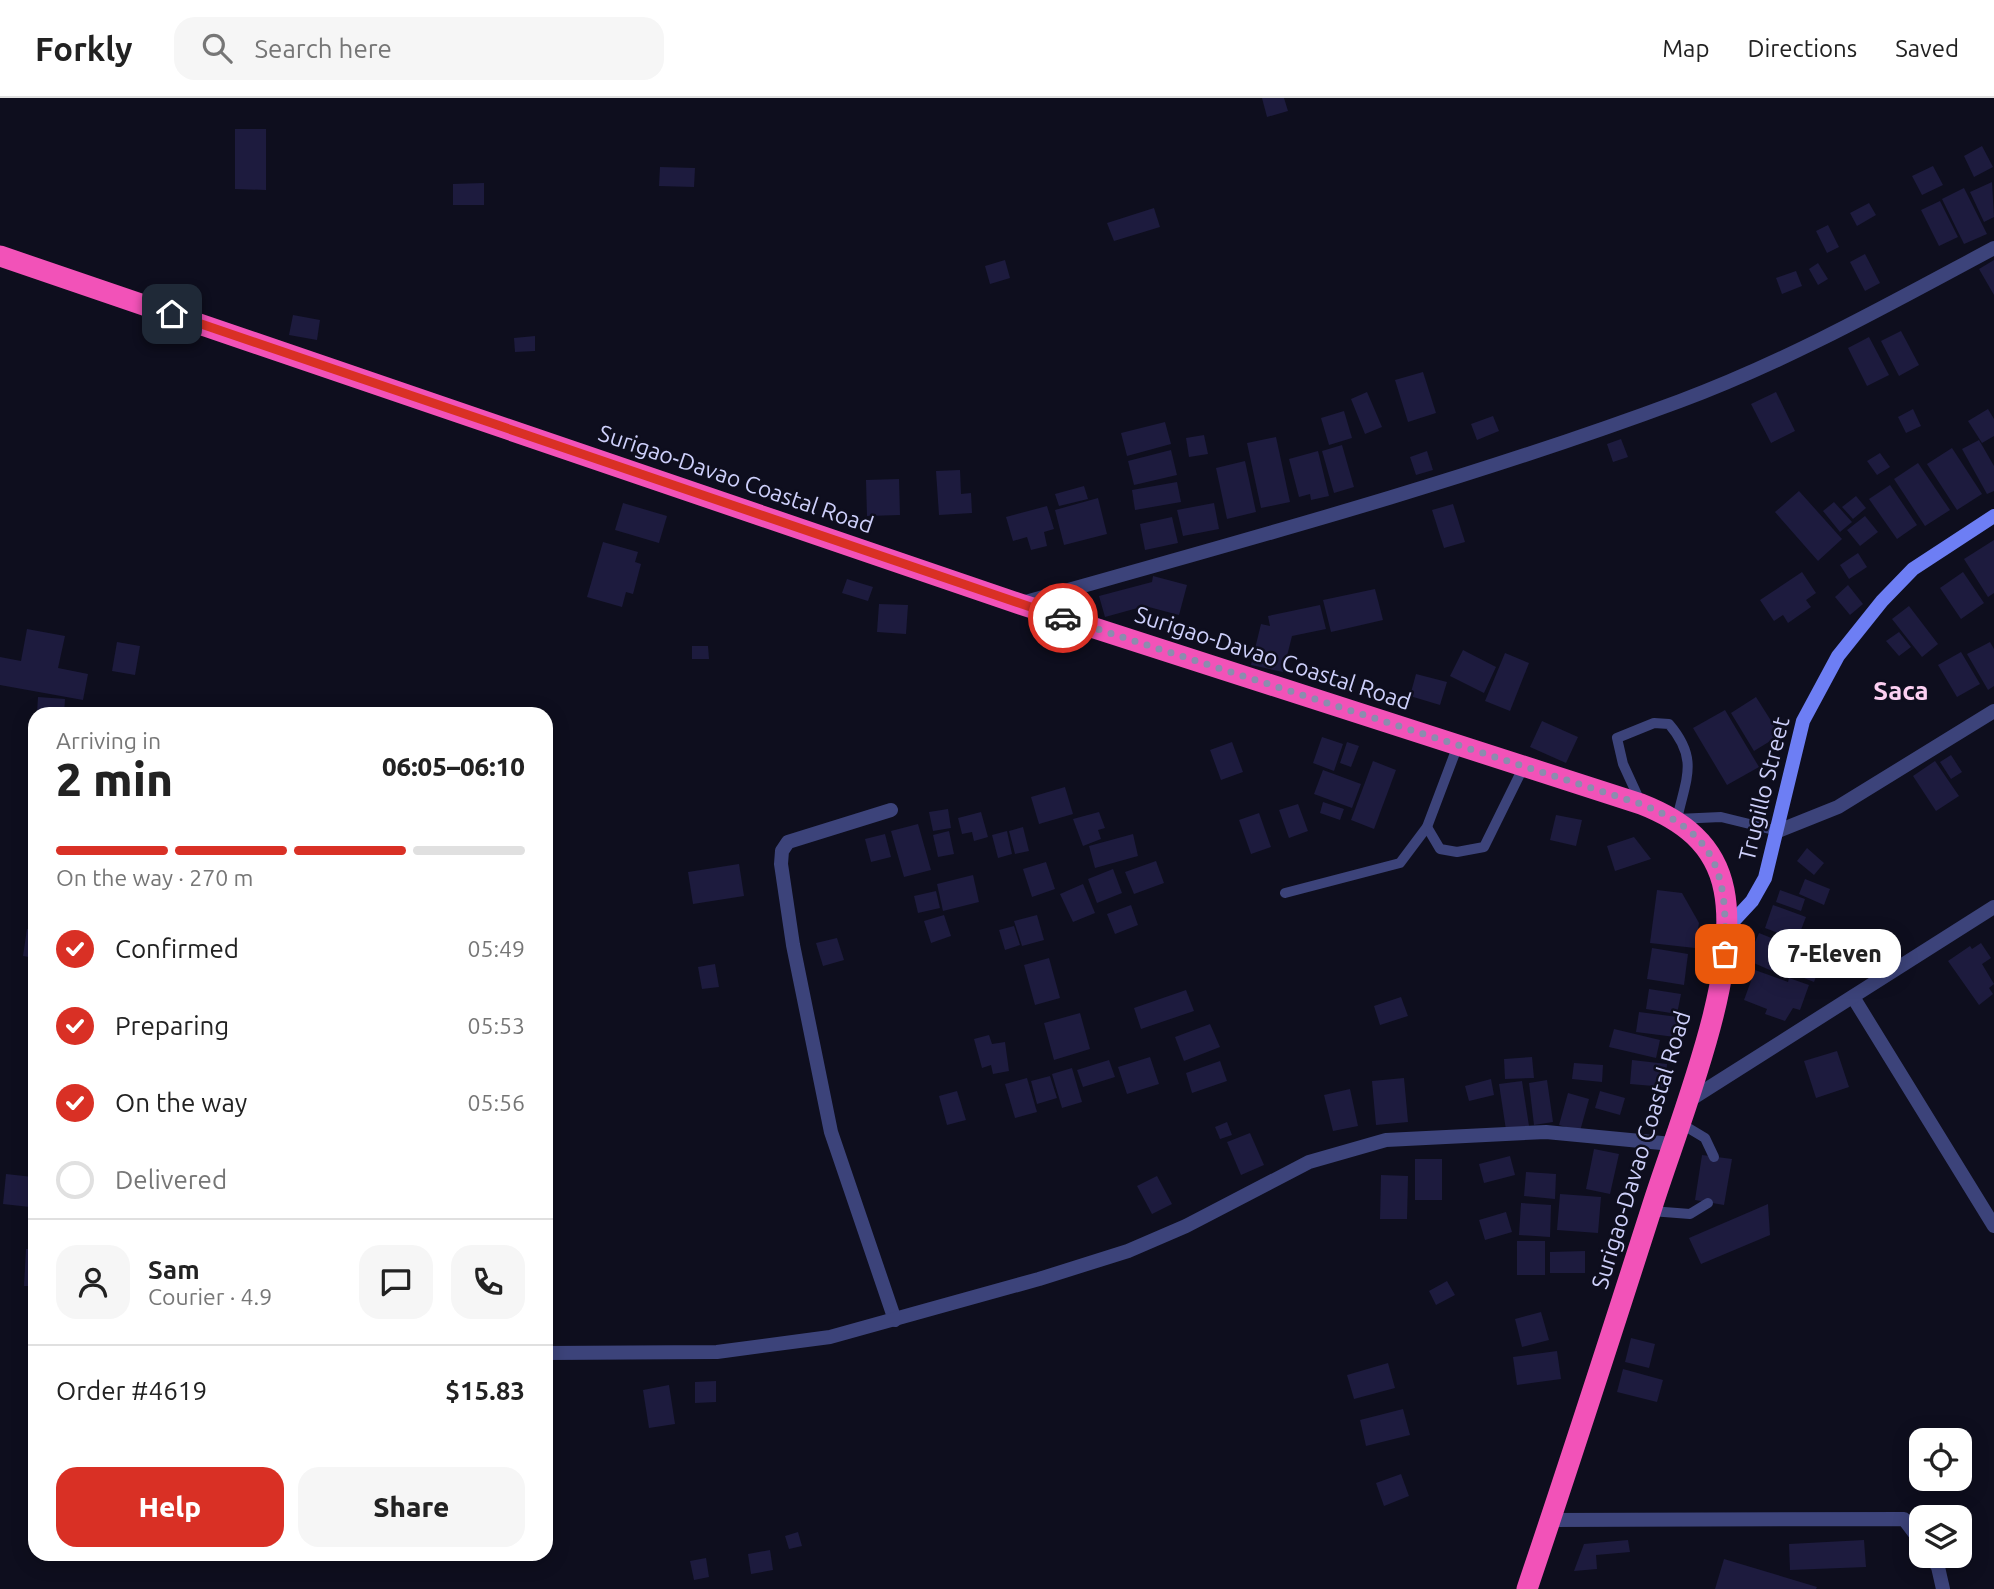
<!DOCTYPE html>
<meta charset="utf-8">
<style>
:root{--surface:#fff;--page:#f6f6f6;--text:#222;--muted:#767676;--line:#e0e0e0;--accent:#d93025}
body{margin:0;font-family:Ubuntu,sans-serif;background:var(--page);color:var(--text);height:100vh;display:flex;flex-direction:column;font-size:26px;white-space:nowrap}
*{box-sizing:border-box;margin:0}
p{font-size:23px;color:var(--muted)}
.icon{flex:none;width:38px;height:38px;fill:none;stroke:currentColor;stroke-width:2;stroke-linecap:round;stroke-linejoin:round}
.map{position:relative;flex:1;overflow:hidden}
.side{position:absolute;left:28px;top:609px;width:525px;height:854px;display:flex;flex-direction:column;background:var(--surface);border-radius:21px;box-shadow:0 4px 18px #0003}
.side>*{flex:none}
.tools{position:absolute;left:1909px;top:1330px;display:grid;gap:14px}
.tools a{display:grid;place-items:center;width:63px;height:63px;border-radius:14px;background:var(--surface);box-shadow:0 4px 18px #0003;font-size:35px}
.pin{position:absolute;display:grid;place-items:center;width:60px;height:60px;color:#fff;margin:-30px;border-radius:14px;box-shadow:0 4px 10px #0006}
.courier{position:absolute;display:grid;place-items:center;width:70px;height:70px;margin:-35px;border:5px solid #d93025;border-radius:50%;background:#fff;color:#222;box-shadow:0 2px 9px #0007}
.bubble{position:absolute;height:49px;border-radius:21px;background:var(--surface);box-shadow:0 4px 18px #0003;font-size:23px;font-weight:800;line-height:49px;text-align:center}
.summary em{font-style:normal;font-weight:800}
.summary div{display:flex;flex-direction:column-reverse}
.summary{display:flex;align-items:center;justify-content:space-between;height:119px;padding:0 28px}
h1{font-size:46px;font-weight:800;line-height:52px}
.bar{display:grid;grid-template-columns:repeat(4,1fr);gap:10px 7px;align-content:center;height:84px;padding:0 28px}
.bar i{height:9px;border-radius:5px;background:var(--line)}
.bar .current{background:var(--accent)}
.bar p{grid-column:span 4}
.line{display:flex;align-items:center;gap:18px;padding:0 28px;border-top:2px solid var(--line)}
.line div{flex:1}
.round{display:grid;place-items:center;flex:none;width:74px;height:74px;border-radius:21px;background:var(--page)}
ol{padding:0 28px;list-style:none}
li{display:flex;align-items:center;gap:21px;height:77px}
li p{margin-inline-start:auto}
li .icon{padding:7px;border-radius:50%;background:var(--accent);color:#fff;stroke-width:4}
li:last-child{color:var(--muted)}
li i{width:38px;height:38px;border:4px solid var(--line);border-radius:50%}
.primary-button{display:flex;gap:14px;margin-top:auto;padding:14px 28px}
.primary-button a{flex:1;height:80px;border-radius:21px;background:var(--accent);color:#fff;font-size:28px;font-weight:800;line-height:80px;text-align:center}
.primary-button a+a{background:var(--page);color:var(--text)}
header{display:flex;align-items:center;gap:42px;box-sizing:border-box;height:98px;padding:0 35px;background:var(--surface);border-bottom:2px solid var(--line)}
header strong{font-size:33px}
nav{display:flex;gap:38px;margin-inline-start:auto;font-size:24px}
.search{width:490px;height:63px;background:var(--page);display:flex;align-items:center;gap:18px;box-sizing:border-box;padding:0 24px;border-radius:21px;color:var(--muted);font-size:26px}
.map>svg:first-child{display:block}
.building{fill:#1d1b3e}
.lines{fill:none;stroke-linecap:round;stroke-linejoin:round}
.lane{stroke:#3c437a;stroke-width:10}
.street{stroke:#3c437a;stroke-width:14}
.secondary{stroke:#6d7ef4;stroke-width:14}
.highway{stroke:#f252b8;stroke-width:21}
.done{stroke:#8b8cae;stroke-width:7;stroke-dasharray:0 12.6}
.route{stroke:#d93025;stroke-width:9}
.labels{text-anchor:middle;stroke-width:5;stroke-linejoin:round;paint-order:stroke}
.street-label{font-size:23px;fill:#ced0fb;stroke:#0e0e1e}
.quarter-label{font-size:26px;font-weight:bold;fill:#fcd0f2;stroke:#0e0e1e}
</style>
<header>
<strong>Forkly</strong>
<div class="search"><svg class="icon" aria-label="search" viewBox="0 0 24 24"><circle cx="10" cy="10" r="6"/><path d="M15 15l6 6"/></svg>Search here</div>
<nav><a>Map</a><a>Directions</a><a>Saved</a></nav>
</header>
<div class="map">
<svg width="1994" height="1491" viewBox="0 0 1994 1491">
<rect width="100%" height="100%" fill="#0e0e1e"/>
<!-- building -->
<g class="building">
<polygon points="1262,0 1284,0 1288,13 1267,19"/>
<polygon points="235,31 266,31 266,92 235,91"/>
<polygon points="1982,48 1993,69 1974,79 1964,58"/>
<polygon points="1933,68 1943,87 1922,97 1912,78"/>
<polygon points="660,69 695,70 694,89 659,88"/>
<polygon points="1992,84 1994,119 1984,124 1970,94"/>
<polygon points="484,85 484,107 453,107 453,86"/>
<polygon points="1964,90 1987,136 1964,146 1942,101"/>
<polygon points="1940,103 1958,139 1939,148 1921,112"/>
<polygon points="1869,105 1876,117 1857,128 1850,115"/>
<polygon points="1154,110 1160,129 1114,143 1107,125"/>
<polygon points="1828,127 1839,149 1827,155 1816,133"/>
<polygon points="1865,156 1880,185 1865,193 1850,164"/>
<polygon points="1005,162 1010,180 990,186 985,168"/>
<polygon points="1994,162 1994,197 1979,171"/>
<polygon points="1818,165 1828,181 1818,187 1809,171"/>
<polygon points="1796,173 1802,188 1782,196 1776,180"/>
<polygon points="293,217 320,222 317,242 289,237"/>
<polygon points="1901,233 1919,267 1899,278 1881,243"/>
<polygon points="535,238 535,253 515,254 514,240"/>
<polygon points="1869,239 1889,277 1867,288 1848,250"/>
<polygon points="1423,274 1436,315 1408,324 1395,282"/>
<polygon points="1367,294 1382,329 1365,336 1351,301"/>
<polygon points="1776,294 1795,333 1771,345 1751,306"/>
<polygon points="1913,311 1921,328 1906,335 1898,319"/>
<polygon points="1988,311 1994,321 1994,338 1982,345 1968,323"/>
<polygon points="1344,313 1352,340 1329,347 1321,320"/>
<polygon points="1493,318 1499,333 1477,342 1471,326"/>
<polygon points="1165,324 1171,346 1127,358 1121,335"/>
<polygon points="1204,337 1208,356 1189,359 1186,340"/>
<polygon points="1276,339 1290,404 1261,410 1247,345"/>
<polygon points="1621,341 1628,359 1613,364 1607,346"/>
<polygon points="1979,342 1994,368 1994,393 1987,396 1962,351"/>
<polygon points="1342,347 1354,389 1334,395 1322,353"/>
<polygon points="1952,350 1982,396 1957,412 1927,366"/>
<polygon points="1171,352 1177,377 1134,387 1128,363"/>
<polygon points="1318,353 1329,398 1311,402 1310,396 1299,399 1289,361"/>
<polygon points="1427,353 1433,372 1416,377 1410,359"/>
<polygon points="1880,355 1890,369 1877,377 1867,363"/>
<polygon points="1245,363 1256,414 1227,421 1216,370"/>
<polygon points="1918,365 1950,412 1925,428 1894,381"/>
<polygon points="960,372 961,396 971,395 972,415 939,417 936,373"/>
<polygon points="899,381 900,417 867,418 866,382"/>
<polygon points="1177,384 1181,404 1135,412 1132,392"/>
<polygon points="1890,387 1917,427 1897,441 1869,401"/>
<polygon points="1084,388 1088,401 1059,408 1055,396"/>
<polygon points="1799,393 1842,441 1818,463 1775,414"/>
<polygon points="1856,398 1866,410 1853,421 1842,409"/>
<polygon points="1098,400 1107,436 1064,447 1055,412"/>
<polygon points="1834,404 1852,424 1840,434 1823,413"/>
<polygon points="623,405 667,418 659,445 615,432"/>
<polygon points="1214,405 1219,431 1183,438 1177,412"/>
<polygon points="1453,406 1465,444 1444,450 1432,412"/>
<polygon points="1047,408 1054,431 1044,434 1047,448 1031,452 1027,439 1013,443 1006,419"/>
<polygon points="1865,418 1878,434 1860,448 1847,432"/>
<polygon points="1172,419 1178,445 1145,452 1140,426"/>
<polygon points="1994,442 1994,495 1988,499 1964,461"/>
<polygon points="603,444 638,454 635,464 641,466 633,496 626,494 622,509 587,499"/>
<polygon points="1858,455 1867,469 1849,481 1840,467"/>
<polygon points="1802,474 1816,495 1806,502 1811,509 1788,525 1783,517 1774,523 1760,502"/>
<polygon points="1963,474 1984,505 1961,521 1940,490"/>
<polygon points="1153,478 1187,487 1179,517 1145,508 1105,519 1099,498 1152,484"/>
<polygon points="847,481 873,489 868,503 842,495"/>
<polygon points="1848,487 1863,506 1850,517 1835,499"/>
<polygon points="1375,491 1383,522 1331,534 1323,502"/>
<polygon points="879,506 908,507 906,536 877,534"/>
<polygon points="1320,507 1326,531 1292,538 1283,574 1251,567 1261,526 1270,528 1268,518"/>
<polygon points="1909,508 1938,546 1922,559 1892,521"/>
<polygon points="27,531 65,538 58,570 88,576 83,602 0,587 0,559 21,563"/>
<polygon points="1899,534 1911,549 1899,558 1886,543"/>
<polygon points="117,544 140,548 135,577 112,573"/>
<polygon points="1990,544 1994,551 1994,588 1988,592 1967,556"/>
<polygon points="692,548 708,548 709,561 692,561"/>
<polygon points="1463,552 1496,569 1484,595 1450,578"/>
<polygon points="1961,554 1980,586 1957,599 1938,567"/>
<polygon points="1505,555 1529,565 1510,613 1485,603"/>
<polygon points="1416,576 1447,584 1440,607 1410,598"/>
<polygon points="38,599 65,601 64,616 37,616"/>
<polygon points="1756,599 1780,637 1754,653 1731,615"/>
<polygon points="1725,612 1759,669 1727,687 1693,630"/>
<polygon points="1542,623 1578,639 1566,665 1530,649"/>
<polygon points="1322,639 1343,646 1334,673 1313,665"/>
<polygon points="1232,644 1243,674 1221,682 1210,652"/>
<polygon points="1347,644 1359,648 1351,669 1340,665"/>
<polygon points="1951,657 1962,674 1951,681 1940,664"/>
<polygon points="1373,663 1396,672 1374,731 1351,722"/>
<polygon points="1935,663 1959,698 1936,713 1913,678"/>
<polygon points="1323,672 1361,686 1352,710 1314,696"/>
<polygon points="1065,689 1073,716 1039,726 1031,699"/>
<polygon points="1323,704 1344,711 1340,722 1320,715"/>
<polygon points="1298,706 1308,733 1289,740 1279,712"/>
<polygon points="948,711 951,730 933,733 929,714"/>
<polygon points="981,714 988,739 974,743 972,734 962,736 958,720"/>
<polygon points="1099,714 1105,730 1098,732 1101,741 1083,748 1073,721"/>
<polygon points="1259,715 1271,749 1251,756 1239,722"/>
<polygon points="1556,717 1582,722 1576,748 1550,742"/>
<polygon points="918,726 931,772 904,779 891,733"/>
<polygon points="1023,729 1029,753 1015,756 1009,733"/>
<polygon points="949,733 954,756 938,759 933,737"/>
<polygon points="1007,733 1012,756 998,760 992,737"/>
<polygon points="885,736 891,759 871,764 865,741"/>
<polygon points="1133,736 1138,758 1095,770 1089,748"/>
<polygon points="1634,739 1651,761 1615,773 1607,748"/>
<polygon points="1807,750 1824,765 1814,777 1797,763"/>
<polygon points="1156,763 1164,785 1134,796 1125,774"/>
<polygon points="1046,764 1055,791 1032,799 1023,771"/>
<polygon points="739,766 744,798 693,806 688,774"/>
<polygon points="1113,771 1122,795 1097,805 1088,781"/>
<polygon points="973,777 979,804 943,813 937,786"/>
<polygon points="1805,781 1830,791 1824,807 1799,796"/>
<polygon points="1083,786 1095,815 1073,824 1060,796"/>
<polygon points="1657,792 1682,795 1699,825 1695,850 1650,845"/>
<polygon points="1780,792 1805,801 1801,813 1776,804"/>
<polygon points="936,793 940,810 918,815 914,798"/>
<polygon points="1131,807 1138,827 1115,836 1107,816"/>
<polygon points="1773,807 1806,819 1797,842 1765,830"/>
<polygon points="944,817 951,838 931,845 924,823"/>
<polygon points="1037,817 1044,842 1022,848 1014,823"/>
<polygon points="1014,828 1020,847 1005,852 999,832"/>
<polygon points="27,831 35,832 35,860 23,858"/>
<polygon points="1759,835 1784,845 1772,873 1747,862"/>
<polygon points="837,840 844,862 823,868 816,845"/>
<polygon points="1981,845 1991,860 1982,866 1994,886 1989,890 1993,896 1979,907 1948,863 1970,848 1972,851"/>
<polygon points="1785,848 1822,863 1814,884 1777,869"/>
<polygon points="1652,850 1688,856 1684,887 1647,881"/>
<polygon points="1049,860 1060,900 1035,907 1024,867"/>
<polygon points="715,866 719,889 702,891 698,869"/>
<polygon points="1755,872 1788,884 1789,880 1809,887 1800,912 1793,910 1785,923 1765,916 1767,911 1744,902"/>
<polygon points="1649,891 1681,896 1677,916 1646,911"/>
<polygon points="1186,892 1194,913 1141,931 1134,910"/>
<polygon points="1401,899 1408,918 1380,927 1374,908"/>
<polygon points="1639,914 1678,919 1675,939 1636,934"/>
<polygon points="1080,915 1090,951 1054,962 1044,925"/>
<polygon points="1210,926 1220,949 1184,963 1175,939"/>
<polygon points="1614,931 1660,942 1656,960 1609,949"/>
<polygon points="989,937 992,946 1005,944 1009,973 993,976 991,967 982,970 974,941"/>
<polygon points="1837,953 1849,989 1816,1000 1804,963"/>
<polygon points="1150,959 1159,986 1127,996 1118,969"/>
<polygon points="1532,959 1534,980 1505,981 1504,961"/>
<polygon points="1109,962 1115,979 1083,989 1077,972"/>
<polygon points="1632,962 1667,966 1665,989 1630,986"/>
<polygon points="1220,963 1227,983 1192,995 1186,975"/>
<polygon points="1574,965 1603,967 1602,984 1572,981"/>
<polygon points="1072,970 1082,1004 1062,1010 1052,976"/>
<polygon points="1050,978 1057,1000 1037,1006 1031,983"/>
<polygon points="1027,980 1037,1014 1015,1020 1005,986"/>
<polygon points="1404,980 1408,1024 1376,1027 1372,983"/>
<polygon points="1491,981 1494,997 1469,1003 1465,988"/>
<polygon points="1547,982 1553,1024 1534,1027 1529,985"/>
<polygon points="1522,983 1529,1028 1506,1032 1499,986"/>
<polygon points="1350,991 1358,1028 1333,1033 1324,997"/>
<polygon points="957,993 966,1022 947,1027 939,998"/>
<polygon points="1600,993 1625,1000 1620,1017 1595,1010"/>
<polygon points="1568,995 1589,1001 1580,1033 1559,1027"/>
<polygon points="1227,1024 1232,1037 1220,1041 1215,1029"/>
<polygon points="1250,1035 1264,1067 1241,1077 1227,1044"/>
<polygon points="1594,1051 1619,1056 1610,1096 1586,1091"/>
<polygon points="1702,1057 1732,1061 1724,1107 1695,1102"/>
<polygon points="1510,1058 1515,1077 1484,1085 1479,1066"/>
<rect x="1415" y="1061" width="27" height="41"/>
<polygon points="1526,1074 1556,1076 1555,1101 1524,1098"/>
<polygon points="6,1076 33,1079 30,1109 3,1106"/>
<polygon points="1381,1077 1408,1078 1407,1121 1380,1121"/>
<polygon points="1157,1078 1172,1106 1152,1116 1137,1088"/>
<polygon points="1560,1096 1601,1099 1598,1135 1557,1132"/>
<polygon points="1521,1105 1551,1107 1550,1139 1519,1137"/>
<polygon points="1768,1106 1770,1137 1701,1166 1689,1140"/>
<polygon points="1506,1114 1512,1134 1485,1142 1479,1122"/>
<rect x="1517" y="1143" width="28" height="34"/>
<polygon points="26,1151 35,1151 35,1188 24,1188"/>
<polygon points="1585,1153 1585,1175 1550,1175 1550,1154"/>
<polygon points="1447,1183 1455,1197 1436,1207 1429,1193"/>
<polygon points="1541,1214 1549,1242 1522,1249 1515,1221"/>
<polygon points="1631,1240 1655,1246 1649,1270 1625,1264"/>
<polygon points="1557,1253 1561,1281 1517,1287 1513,1259"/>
<polygon points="1388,1265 1395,1290 1354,1301 1347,1277"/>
<polygon points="1623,1271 1663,1282 1657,1304 1617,1294"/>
<polygon points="716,1283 716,1304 695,1305 695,1284"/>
<polygon points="669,1287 675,1326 649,1330 643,1292"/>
<polygon points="1403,1311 1410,1337 1366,1348 1360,1322"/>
<polygon points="1401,1376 1409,1398 1384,1408 1376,1385"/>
<polygon points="798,1434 802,1448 789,1451 785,1438"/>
<polygon points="1628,1442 1630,1454 1596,1457 1597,1471 1574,1473 1584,1446"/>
<polygon points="1864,1442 1866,1469 1790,1472 1789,1446"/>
<polygon points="770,1452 773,1472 751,1476 748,1456"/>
<polygon points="706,1460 709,1479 694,1482 690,1463"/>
<polygon points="1724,1461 1817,1489 1816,1491 1715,1491"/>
</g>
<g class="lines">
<!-- lane -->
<g class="lane">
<path d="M1640,703L1623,666L1617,640L1654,625L1669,626C1699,661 1686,680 1677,721L1721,719L1778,733"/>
<polyline points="1427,729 1440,751 1457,754 1484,749 1524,668"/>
<polyline points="1285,795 1400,765 1427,729 1458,647"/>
<polyline points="1680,1025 1705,1040 1714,1059"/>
<polyline points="1651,1113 1690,1116 1708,1105"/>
</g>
<!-- street -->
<g class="street">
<path d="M1022,505C1242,443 1465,383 1680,303C1790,262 1891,205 1994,150"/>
<polyline points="891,712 788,744 782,753 781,766 793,847 831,1034 895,1222"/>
<polyline points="1778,733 1838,709 1994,613"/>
<polyline points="1853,899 1994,1128"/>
<polyline points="1688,1003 1994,809"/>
<polyline points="546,1255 717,1254 830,1239 1039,1181 1128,1153 1186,1128 1309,1064 1386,1042 1546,1034 1672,1046"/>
<polyline points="1551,1422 1904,1421 1922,1445"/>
<polyline points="1930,1458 1938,1469 1943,1491"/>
</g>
<!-- secondary -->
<polyline class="secondary" points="1726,831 1752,803 1765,780 1803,623 1838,558 1882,503 1913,471 1994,418"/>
<!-- highway -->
<path class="highway" d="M0,158L1020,506L1641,706C1682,722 1715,746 1724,792C1741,877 1678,1026 1652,1109C1611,1237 1570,1364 1527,1491"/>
</g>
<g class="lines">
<!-- done -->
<path class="done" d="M1063,520L1641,706C1720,737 1727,778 1725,856"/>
<!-- route -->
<polyline class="route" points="172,216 1063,520"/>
</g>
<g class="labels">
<!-- street labels -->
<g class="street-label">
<text transform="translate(736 381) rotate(19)" y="8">Surigao-Davao Coastal Road</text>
<text transform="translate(1273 560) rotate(18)" y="8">Surigao-Davao Coastal Road</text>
<text transform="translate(1764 691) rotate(-76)" y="8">Trugillo Street</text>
<text transform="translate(1641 1052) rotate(-73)" y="8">Surigao-Davao Coastal Road</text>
</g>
<!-- quarter labels -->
<g class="quarter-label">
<text x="1901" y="602">Saca</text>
</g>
</g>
</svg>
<div class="tools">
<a><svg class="icon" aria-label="locate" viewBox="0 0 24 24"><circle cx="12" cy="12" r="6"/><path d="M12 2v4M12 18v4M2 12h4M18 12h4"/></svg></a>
<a><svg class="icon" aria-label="layers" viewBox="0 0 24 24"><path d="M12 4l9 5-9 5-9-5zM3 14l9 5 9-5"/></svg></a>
</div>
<div class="pin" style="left:1725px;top:856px;background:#ea580c"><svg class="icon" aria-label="bag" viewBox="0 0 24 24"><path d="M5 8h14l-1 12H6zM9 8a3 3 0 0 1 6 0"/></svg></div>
<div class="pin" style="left:172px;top:216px;background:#1f2937"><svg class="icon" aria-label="home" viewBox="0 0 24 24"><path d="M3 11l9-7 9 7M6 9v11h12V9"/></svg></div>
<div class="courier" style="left:1063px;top:520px"><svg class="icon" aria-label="car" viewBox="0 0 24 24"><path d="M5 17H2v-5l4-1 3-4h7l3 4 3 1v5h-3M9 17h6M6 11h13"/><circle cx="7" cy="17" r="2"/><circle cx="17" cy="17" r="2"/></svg></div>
<div class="bubble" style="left:1768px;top:831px;width:133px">7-Eleven</div>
<section class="side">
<div class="summary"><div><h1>2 min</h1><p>Arriving in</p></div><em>06:05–06:10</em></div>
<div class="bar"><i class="current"></i><i class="current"></i><i class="current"></i><i></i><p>On the way · 270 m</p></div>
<ol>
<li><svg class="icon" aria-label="check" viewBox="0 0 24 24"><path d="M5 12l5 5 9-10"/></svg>Confirmed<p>05:49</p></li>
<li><svg class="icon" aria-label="check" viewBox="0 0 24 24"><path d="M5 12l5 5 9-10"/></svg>Preparing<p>05:53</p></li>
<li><svg class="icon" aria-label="check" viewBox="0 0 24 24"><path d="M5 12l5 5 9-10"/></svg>On the way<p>05:56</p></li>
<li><i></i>Delivered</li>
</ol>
<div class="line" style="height:126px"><a class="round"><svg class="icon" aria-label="person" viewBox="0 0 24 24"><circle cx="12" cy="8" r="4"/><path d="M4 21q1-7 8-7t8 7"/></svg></a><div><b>Sam</b><p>Courier · 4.9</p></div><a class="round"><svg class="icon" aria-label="chat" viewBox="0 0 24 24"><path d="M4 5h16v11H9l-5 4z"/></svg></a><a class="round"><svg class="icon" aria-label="phone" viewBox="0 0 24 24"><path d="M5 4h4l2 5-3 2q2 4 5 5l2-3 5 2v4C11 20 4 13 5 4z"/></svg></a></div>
<div class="line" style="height:91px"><div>Order #4619</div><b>$15.83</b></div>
<div class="primary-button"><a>Help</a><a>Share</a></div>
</section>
</div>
